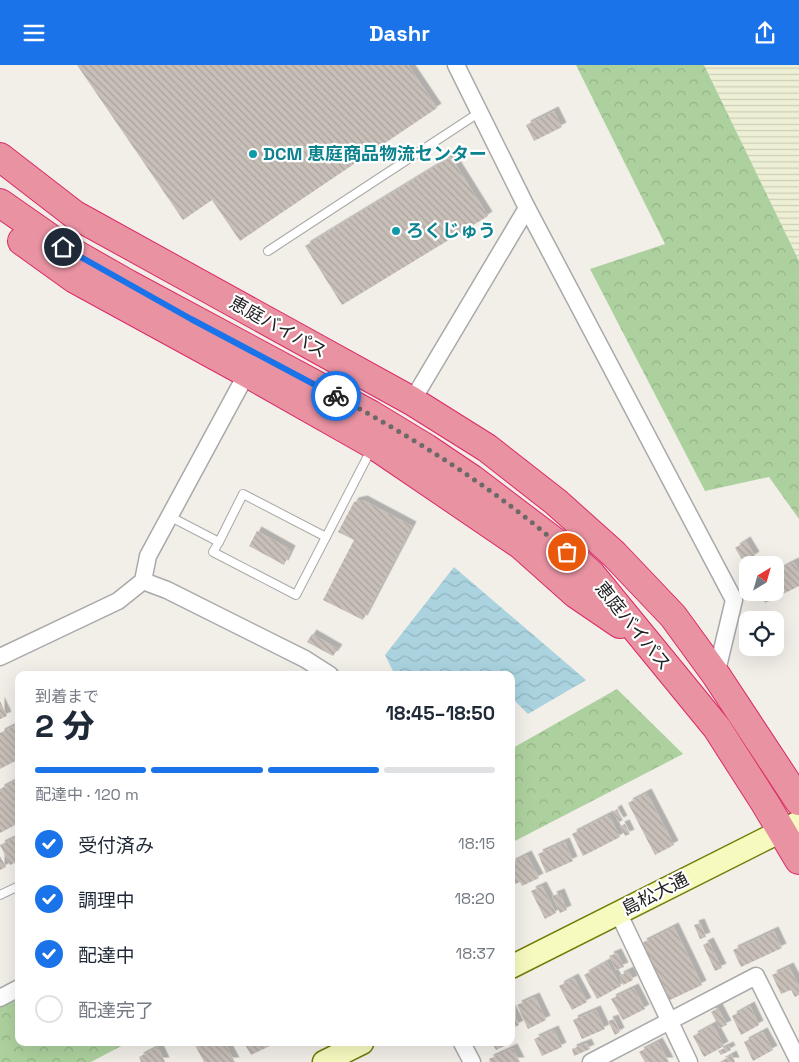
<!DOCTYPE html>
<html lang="ja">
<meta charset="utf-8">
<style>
:root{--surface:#fff;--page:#f6f6f7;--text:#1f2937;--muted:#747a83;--line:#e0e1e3;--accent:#1a73e8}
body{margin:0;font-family:"Space Grotesk","Noto Sans JP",sans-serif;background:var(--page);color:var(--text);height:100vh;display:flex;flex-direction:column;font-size:19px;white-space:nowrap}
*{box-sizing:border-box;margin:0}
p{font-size:16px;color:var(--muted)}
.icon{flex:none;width:28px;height:28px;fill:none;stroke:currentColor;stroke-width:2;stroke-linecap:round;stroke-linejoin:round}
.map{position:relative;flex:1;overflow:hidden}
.side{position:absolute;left:15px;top:606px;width:500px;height:375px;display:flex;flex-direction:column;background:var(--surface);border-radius:10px;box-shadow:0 5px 20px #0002}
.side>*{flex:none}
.needle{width:32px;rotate:37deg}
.tools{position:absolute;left:739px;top:491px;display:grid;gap:10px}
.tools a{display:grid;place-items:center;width:45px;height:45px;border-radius:10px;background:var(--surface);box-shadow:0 5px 20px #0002;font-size:25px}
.pin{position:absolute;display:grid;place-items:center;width:42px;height:42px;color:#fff;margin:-21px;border:2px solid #fff;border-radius:50%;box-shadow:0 1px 5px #0007}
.courier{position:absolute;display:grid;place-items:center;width:50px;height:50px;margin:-25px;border:4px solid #1a73e8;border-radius:50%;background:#fff;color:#222;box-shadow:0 1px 6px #0007}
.overview em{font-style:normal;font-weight:800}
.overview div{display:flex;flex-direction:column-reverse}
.overview{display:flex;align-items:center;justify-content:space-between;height:85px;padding:0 20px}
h1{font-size:32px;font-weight:800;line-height:38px}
.bar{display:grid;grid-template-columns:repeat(4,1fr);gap:8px 5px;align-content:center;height:60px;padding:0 20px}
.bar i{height:6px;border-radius:4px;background:var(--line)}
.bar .current{background:var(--accent)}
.bar p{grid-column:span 4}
ol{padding:0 20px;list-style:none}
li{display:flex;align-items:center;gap:15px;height:55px}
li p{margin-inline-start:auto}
li .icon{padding:5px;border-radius:50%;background:var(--accent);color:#fff;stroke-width:4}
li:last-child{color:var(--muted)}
li i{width:28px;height:28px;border:2px solid var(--line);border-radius:50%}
header{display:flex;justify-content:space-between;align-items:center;height:65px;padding:0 20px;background:var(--accent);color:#fff;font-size:22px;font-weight:800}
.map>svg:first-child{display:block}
.farmland{fill:url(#farmland-rules)}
.forest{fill:url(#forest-crowns)}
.water{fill:url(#water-waves)}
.building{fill:url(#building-back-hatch);filter:url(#shadow)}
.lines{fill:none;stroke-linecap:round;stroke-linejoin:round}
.lane-casing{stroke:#a9a9a9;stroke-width:10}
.street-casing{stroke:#a9a9a9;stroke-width:19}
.secondary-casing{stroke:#707d05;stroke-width:25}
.highway-casing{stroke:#dc2a67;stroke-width:30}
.lane{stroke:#fff;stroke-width:8}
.street{stroke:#fff;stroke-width:16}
.secondary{stroke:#f7fabf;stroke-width:22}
.highway{stroke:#e892a2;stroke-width:28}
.done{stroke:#6b6a68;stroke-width:5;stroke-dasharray:0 9}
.route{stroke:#1a73e8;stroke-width:6}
.culture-dot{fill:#0f9aa8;stroke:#fff;stroke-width:2}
.labels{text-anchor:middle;stroke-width:4.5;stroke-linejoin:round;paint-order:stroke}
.culture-label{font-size:18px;font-weight:bold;fill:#0d838f;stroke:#fff;text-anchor:start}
.street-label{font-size:18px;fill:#222;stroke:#fff}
</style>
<header><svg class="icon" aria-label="menu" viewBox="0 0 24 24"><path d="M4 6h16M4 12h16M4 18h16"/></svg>Dashr<svg class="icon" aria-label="share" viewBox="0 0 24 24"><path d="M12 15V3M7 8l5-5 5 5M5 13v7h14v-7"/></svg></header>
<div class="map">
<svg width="799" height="997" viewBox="0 0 799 997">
<defs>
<pattern id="farmland-rules" width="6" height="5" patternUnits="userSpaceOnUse" patternTransform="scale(1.25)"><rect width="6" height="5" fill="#eef0d5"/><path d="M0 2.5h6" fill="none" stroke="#ccceb7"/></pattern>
<pattern id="forest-crowns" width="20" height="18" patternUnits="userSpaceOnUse" patternTransform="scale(1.25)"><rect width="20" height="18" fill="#add19e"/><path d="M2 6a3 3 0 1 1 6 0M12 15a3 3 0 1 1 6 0" fill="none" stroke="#95b388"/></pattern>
<pattern id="water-waves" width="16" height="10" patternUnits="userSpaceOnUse" patternTransform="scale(1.25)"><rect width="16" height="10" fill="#aad3df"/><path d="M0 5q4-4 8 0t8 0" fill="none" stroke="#92b5bf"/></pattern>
<pattern id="building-back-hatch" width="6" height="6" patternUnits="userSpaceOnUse" patternTransform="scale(1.25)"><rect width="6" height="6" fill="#c7bfb8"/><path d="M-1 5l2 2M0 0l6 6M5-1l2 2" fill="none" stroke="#aba49e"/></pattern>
<filter id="shadow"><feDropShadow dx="4.5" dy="-4.5" stdDeviation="0" flood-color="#0004"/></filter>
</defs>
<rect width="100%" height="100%" fill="#f2efe9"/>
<!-- farmland -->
<polygon class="farmland" points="704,0 799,0 799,196"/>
<!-- forest -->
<g class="forest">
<polygon points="576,0 704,0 799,196 799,454 769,412 705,426 590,204 665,179"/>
<polygon points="617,624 683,689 511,778 511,684"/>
<polygon points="19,932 19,978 127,978 91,997 0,997 0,941"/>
</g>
<!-- water -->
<polygon class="water" points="454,502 586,615 528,649 511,632 511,610 395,610 385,590"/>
<!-- building -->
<g class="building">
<polygon points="77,0 408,0 437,43 240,176 212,135 183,155"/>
<polygon points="554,46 562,62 534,76 526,60"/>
<polygon points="451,92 488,151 342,240 305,181"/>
<polygon points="363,435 412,461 363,555 323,535 354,475 338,467 354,437"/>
<polygon points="257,466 291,485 284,500 249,481"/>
<polygon points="746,476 755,491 744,498 735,483"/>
<polygon points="794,497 799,506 799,521 765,538 760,528 775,528 775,507"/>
<polygon points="312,569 338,584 333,591 307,577"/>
<polygon points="0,636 7,651 0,654"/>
<polygon points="14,661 19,670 19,694 0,704 0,668"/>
<polygon points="19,714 19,758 0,768 0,724"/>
<polygon points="647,728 674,780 655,790 628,738"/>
<polygon points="617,744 623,755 619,757 613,747"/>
<polygon points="609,750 620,772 583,791 572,769"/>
<polygon points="625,759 630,769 625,771 620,761"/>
<polygon points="19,771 19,796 10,800 0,780"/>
<polygon points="565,777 573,796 546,808 538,789"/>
<polygon points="527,790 539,813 522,821 520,817 511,821 511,798"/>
<polygon points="0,791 6,802 0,805"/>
<polygon points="542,821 556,848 545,854 531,826"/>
<polygon points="560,828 567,845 560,848 552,831"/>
<polygon points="700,858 706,872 700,874 694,860"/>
<polygon points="674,862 702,920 670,935 642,878"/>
<polygon points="774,866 782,883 741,902 733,885"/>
<polygon points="709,877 722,903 715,906 703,880"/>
<polygon points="617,888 624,902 616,905 609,891"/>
<polygon points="607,897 621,921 597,934 584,910"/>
<polygon points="789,902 799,921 799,930 795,932 791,925 781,929 772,910"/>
<polygon points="629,906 633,915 623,920 619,911"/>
<polygon points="574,913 587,937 572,945 559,921"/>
<polygon points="634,923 645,944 623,955 611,934"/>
<polygon points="535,932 546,955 528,964 517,940"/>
<polygon points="750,941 759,960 741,970 732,951"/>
<polygon points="718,943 727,960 720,963 711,947"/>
<polygon points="511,944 519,960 513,963 511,958"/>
<polygon points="596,945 605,964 582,974 573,955"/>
<polygon points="614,954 620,967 615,970 608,956"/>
<polygon points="713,960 724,981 704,992 693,971"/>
<polygon points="554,965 562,982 542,991 534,974"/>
<polygon points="763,967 773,985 753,996 744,977"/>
<polygon points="658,977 669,997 645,997 639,987"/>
<polygon points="194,978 225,978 235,997 204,997"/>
<polygon points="244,978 276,978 251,990"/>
<polygon points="492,978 511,978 496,985"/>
<polygon points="587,978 590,984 574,991 572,984"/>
<polygon points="729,981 731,985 721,990 718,986"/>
<polygon points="158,982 165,997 141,997 139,992"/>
<polygon points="513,983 520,997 490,997 489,994"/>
<polygon points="732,990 735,997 720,997"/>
</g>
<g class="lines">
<!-- lane casing -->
<g class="lane-casing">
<g id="lane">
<polyline points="268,186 480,47"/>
<polyline points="169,451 219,477 213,487 296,530 372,383"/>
<polyline points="219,477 243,429 326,472"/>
<polyline points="0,830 19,821"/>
</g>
</g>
<!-- street casing -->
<g class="street-casing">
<g id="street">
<polyline points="456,0 527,143 734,535 716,610"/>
<polyline points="412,336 527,143"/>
<polyline points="143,516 167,525 305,594 330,610"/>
<polyline points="0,592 118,536 143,516 148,491 247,308"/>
<polyline points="618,847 689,997"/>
<polyline points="0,933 19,923"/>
<polyline points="462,978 472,997"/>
<polyline points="591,997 756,911 799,997"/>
</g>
</g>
<!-- secondary casing -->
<g class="secondary-casing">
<g id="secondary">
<polyline points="511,902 799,757"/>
<polyline points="324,997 362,978"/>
</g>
</g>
<!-- highway casing -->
<g class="highway-casing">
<g id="highway">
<polyline points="0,92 75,150 412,336 487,383 556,437 614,489 673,551 716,610 799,736"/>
<polyline points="0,138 63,182 128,219 370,349 426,383 472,414 555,477 591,509 717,663 765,738 799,795"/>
<polyline points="22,176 75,214 247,308 374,380 521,480 576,529 620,559"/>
</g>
</g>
<!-- lane -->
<use href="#lane" class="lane"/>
<!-- street -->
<use href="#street" class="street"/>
<!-- secondary -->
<use href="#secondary" class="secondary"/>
<!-- highway -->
<use href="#highway" class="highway"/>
</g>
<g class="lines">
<!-- done -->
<path class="done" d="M336,331C418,375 498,426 567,487"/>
<!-- route -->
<polyline class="route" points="63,182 191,254 336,331"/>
</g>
<!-- markers -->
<g class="culture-dot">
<circle cx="253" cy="89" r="5"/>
<circle cx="396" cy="166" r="5"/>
</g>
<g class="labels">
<!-- culture labels -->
<g class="culture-label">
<text x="263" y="95">DCM 恵庭商品物流センター</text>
<text x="406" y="172">ろくじゅう</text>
</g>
<!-- street labels -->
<g class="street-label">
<text transform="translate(278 262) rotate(29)" y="6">恵庭バイパス</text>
<text transform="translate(633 561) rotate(51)" y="6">恵庭バイパス</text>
<text transform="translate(655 829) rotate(-27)" y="6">島松大通</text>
</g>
</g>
</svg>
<div class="tools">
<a><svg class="needle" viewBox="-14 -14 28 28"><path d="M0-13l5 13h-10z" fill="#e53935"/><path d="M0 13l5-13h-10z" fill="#747a83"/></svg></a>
<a><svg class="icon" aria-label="locate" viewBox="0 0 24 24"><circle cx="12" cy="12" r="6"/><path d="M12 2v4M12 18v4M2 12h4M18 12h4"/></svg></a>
</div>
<div class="pin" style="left:567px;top:487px;background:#ea580c"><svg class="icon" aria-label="bag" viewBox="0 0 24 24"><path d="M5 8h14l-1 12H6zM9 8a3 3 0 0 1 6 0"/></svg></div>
<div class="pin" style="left:63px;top:182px;background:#1f2937"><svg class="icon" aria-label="home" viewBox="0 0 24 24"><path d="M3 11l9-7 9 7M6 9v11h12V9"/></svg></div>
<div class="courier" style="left:336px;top:331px"><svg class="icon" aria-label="bike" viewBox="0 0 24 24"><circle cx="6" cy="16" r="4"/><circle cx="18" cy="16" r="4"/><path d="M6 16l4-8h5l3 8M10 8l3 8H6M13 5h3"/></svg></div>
<section class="side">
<div class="overview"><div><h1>2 分</h1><p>到着まで</p></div><em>18:45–18:50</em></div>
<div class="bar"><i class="current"></i><i class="current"></i><i class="current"></i><i></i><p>配達中 · 120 m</p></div>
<ol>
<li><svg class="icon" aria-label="check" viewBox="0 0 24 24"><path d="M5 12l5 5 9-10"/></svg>受付済み<p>18:15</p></li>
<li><svg class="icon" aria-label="check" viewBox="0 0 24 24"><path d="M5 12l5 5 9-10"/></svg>調理中<p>18:20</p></li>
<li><svg class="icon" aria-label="check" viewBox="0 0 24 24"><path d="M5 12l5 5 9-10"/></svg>配達中<p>18:37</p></li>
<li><i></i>配達完了</li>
</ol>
</section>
</div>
